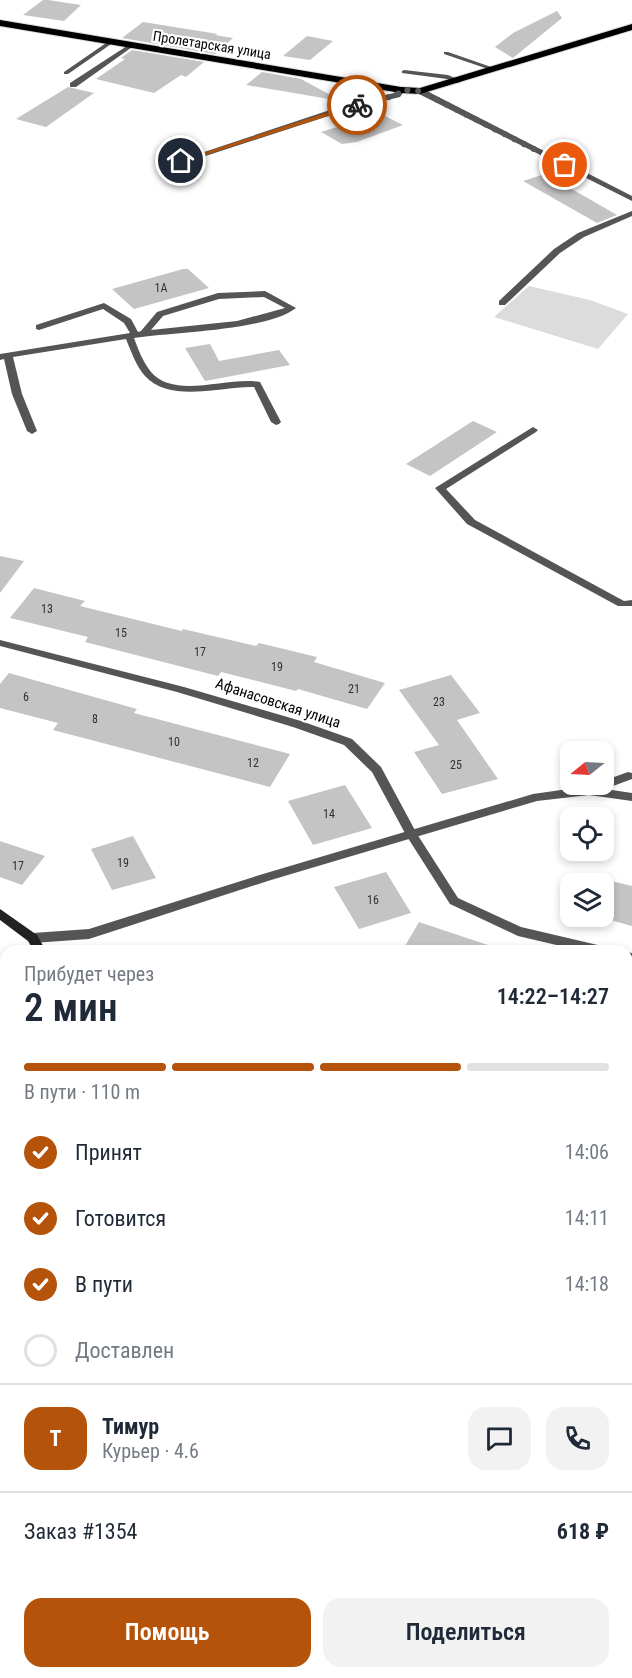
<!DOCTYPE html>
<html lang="ru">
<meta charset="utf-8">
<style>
:root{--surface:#fff;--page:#f2f2f3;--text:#1f2937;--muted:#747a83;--line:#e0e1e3;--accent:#b45309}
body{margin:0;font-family:"Roboto Condensed",sans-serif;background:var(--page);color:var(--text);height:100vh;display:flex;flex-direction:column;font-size:22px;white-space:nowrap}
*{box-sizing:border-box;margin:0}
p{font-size:20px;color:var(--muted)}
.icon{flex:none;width:33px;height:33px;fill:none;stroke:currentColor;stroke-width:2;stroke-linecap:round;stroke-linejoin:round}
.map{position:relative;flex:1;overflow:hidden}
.drawer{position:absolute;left:0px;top:945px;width:633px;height:734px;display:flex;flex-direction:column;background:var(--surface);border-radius:18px 18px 0 0;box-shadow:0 3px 9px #0003}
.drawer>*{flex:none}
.needle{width:39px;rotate:252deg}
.controls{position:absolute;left:560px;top:741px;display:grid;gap:12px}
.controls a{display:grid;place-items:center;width:54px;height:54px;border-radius:12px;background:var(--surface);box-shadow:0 3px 9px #0003;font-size:30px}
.pin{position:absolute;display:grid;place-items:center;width:51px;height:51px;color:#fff;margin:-26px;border:3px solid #fff;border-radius:50%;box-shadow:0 2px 6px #0007}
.courier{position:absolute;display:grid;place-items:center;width:60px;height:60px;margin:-30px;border:4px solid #b45309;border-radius:50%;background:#fff;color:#222;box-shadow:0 2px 8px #0007}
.head em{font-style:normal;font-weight:600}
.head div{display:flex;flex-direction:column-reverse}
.head{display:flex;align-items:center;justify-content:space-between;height:102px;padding:0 24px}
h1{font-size:39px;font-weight:600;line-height:45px}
.bar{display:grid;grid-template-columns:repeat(4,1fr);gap:9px 6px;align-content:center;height:72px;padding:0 24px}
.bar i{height:8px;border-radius:4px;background:var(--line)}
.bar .on{background:var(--accent)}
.bar p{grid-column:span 4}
.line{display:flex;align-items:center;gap:15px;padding:0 24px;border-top:2px solid var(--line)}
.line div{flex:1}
.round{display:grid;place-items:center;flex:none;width:63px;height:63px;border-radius:18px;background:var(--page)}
ol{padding:0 24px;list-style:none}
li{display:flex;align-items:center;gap:18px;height:66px}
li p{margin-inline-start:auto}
li .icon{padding:6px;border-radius:50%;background:var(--accent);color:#fff;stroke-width:4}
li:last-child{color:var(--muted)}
li i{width:33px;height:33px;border:3px solid var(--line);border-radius:50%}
.button{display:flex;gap:12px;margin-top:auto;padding:12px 24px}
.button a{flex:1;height:69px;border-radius:18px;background:var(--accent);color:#fff;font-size:24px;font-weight:600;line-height:69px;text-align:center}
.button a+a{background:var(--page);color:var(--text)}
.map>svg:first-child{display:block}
.green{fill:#dcdcdc}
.building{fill:#c4c4c4}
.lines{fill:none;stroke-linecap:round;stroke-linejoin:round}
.primary-casing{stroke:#dbdbdb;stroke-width:2}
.lane{fill:#555;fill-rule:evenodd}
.street{fill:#555;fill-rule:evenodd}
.secondary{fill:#222;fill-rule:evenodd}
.primary{fill:#000;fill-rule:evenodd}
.route{fill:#b45309}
.done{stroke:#595959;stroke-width:6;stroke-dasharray:0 10.8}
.labels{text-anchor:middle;stroke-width:4.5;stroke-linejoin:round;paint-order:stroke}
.number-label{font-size:12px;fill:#313131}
.far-street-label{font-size:14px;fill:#000;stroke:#fff}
.street-label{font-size:15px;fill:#000;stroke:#fff}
</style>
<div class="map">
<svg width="632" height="1678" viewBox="0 0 632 1678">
<rect width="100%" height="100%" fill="#fff"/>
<!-- green -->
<polygon class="green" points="529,286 590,300 628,314 598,349 494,317"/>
<!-- building -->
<g class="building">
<polygon points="43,0 48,0 81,5 64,21 23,15"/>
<polygon points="557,11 562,18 513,58 495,47 513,33"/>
<polygon points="143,22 218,34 215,35 233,38 215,54 122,38"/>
<polygon points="307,36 333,41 310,60 283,56"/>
<polygon points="132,50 204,62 186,77 181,75 154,93 96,79 125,59 121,58"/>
<polygon points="262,72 301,79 336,98 335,100 246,85"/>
<polygon points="68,87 94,93 46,127 16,119"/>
<polygon points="371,109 403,125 357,142 342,144 321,132 350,123 343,119"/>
<polygon points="545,174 591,200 617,215 597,223 523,181"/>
<polygon points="183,269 188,269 209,288 134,309 112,289"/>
<polygon points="210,344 219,361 279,350 290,365 205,381 185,348"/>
<polygon points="473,421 497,432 430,476 406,464"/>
<polygon points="0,556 24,561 0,593"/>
<polygon points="34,588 85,601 80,606 182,631 183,629 256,646 259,643 317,657 314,662 385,683 367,709 298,689 296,691 221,672 218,676 85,642 88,637 10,618"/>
<polygon points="9,673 137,709 134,713 290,754 270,787 53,730 58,723 0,708 0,684"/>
<polygon points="451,675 480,713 457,720 498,779 442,794 414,752 439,745 399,690"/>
<polygon points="345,785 372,828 313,845 288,801"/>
<polygon points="133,836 156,878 112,890 91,849"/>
<polygon points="0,841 45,856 22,885 0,877"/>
<polygon points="386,872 411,913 359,929 334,887"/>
<polygon points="603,879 632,886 632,926 603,918"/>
<polygon points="419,922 497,948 496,951 402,951"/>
</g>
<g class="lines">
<!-- primary casing -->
<g class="primary-casing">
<polygon id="primary" points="0,20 401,87 420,88 632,24 632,30 420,94 401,93 0,26"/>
</g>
<!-- lane -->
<g class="lane">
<polygon points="109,41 114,42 68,74 64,74 64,72"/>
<polygon points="130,44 135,45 76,87 70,87 70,83"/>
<polygon points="444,52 448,52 497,69 491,70 444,54"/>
<polygon points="404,70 448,75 462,81 458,83 447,79 402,73 402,71"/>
<polygon points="398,88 405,90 400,97 350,109 184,163 177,161 345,105 394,93"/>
<polygon points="632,211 632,216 584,237 560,253 505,305 499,305 499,301 554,249 578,233"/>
<path d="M265,291L296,308C266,331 174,332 134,338C138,349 143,362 151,372C175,400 228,376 260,382L281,422L279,424L276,425L271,422L254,387C221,386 171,404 145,376C136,366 131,351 126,339L13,357L22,394L37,431L32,434L27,431L12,394L4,359L0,360V354L130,333L124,323L103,309L39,330L36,329V325L104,303L131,319L138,332L141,331L157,312L218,293ZM264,297L285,308L237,321L151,330L163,316L219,299Z"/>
<polygon points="533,427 538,430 536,432 446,489 475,520 624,601 632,600 632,606 618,606 467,524 435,488"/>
<polygon points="628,772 632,773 632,779 605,789 632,793 632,801 589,795 537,801 271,880 89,939 33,943 29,941 27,938 29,935 33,933 89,929 263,874 533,794 603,784 603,781"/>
</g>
<!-- street -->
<g class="street">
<polygon points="417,89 423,89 632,196 632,201 417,93"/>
<polygon points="0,640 184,687 301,721 352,739 381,767 417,834 458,898 521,927 602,946 606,948 608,951 582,951 518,936 450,904 406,835 372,772 344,745 293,727 177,692 0,646"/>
<polygon points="627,952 632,953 632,963 627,962"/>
<polygon points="6,1246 6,1258 0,1260 0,1248"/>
<polygon points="627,1423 632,1425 632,1445 627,1443"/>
</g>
<!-- secondary -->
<g class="secondary">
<polygon points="0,909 37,935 46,951 34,951 28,941 0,920"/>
<polygon points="366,1672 384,1672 386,1678 368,1678"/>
</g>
<!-- primary -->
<use href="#primary" class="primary"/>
</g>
<!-- route -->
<polygon class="route" points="357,103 359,106 183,162 178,161"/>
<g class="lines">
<!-- done -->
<polyline class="done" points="357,105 397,95 401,90 420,91 565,165"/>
</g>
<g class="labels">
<!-- number labels -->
<g class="number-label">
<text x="161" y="292">1А</text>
<text x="47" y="613">13</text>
<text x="121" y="637">15</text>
<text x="200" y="656">17</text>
<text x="277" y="671">19</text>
<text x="354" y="693">21</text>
<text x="26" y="701">6</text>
<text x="439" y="706">23</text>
<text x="95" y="723">8</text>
<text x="174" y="746">10</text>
<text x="253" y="767">12</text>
<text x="456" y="769">25</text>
<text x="329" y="818">14</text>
<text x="123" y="867">19</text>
<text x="18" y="870">17</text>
<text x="373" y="904">16</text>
</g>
<!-- far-street labels -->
<g class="far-street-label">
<text transform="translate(212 45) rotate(9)" y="5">Пролетарская улица</text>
</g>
<!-- street labels -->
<g class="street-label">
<text transform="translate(278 703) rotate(18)" y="5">Афанасовская улица</text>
</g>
</g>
</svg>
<div class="controls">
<a><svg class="needle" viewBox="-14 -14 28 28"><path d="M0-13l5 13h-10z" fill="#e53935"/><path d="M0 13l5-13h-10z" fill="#747a83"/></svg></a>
<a><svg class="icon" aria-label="locate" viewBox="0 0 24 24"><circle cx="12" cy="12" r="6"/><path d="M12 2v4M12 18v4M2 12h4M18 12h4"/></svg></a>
<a><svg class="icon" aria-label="layers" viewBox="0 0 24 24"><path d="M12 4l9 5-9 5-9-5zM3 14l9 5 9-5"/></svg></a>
</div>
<div class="pin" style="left:565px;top:165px;background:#ea580c"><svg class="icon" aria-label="bag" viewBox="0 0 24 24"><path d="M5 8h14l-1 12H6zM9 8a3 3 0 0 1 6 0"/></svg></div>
<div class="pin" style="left:181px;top:161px;background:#1f2937"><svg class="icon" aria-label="home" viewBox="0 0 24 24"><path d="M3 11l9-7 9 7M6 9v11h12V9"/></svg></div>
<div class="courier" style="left:357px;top:105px"><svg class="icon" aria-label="bike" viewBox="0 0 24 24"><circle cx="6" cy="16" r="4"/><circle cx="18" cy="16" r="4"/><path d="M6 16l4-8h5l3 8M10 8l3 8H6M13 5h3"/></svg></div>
<section class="drawer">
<div class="head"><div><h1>2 мин</h1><p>Прибудет через</p></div><em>14:22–14:27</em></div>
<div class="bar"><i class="on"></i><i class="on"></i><i class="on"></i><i></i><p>В пути · 110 m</p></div>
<ol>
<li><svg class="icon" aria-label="check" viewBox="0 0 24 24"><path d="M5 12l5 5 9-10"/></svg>Принят<p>14:06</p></li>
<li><svg class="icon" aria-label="check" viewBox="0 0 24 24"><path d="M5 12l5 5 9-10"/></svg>Готовится<p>14:11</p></li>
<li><svg class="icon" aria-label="check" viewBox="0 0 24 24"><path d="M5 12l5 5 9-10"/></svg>В пути<p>14:18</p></li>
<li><i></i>Доставлен</li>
</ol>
<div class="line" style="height:108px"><b class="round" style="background:var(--accent);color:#fff">Т</b><div><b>Тимур</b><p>Курьер · 4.6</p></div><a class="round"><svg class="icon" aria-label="chat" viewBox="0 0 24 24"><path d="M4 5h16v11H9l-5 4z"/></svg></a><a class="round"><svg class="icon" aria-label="phone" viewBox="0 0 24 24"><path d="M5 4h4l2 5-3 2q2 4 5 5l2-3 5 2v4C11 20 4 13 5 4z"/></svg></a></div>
<div class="line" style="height:78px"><div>Заказ #1354</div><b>618 ₽</b></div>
<div class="button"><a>Помощь</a><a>Поделиться</a></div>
</section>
</div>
